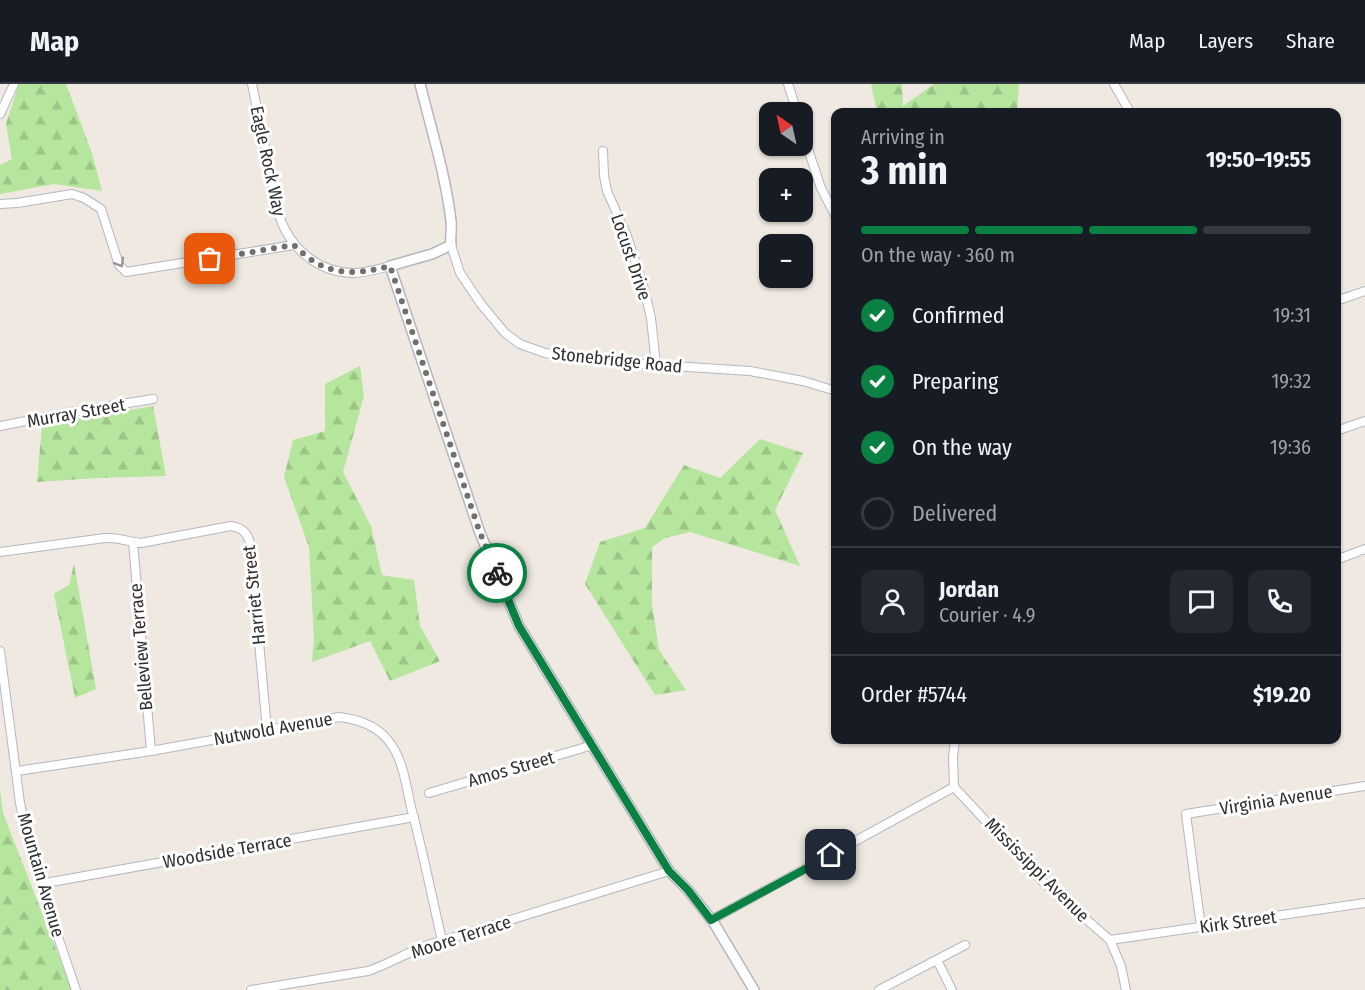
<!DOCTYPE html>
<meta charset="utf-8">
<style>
:root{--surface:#171b24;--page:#242831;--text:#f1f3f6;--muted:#9ea1a6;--line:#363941;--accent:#0b8043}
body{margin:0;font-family:"Fira Sans Condensed",sans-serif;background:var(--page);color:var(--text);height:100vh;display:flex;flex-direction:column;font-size:22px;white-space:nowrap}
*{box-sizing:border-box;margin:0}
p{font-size:20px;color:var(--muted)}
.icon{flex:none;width:33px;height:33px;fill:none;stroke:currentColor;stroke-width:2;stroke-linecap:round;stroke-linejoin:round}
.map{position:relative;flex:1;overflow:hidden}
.sheet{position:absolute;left:831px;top:24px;width:510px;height:636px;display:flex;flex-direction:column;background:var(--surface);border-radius:12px;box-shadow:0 2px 4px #0004}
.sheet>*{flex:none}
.needle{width:39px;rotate:326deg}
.tools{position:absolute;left:759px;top:18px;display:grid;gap:12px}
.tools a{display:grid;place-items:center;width:54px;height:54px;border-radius:12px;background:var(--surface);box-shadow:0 2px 4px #0004;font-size:30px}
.pin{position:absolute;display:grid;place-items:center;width:51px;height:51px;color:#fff;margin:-26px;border-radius:12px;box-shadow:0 3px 9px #0006}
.courier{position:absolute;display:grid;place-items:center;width:60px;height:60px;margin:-30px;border:4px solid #0b8043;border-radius:50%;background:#fff;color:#222;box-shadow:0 2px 8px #0007}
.overview em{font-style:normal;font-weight:700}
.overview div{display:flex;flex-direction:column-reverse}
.overview{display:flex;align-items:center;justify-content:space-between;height:102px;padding:0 30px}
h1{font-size:39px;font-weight:700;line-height:45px}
.bar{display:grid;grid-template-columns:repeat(4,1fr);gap:9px 6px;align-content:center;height:72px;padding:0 30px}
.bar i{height:8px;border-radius:4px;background:var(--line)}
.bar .active{background:var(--accent)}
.bar p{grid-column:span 4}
.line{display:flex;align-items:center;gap:15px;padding:0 30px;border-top:2px solid var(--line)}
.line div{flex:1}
.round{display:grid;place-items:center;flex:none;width:63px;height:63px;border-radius:12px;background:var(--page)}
ol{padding:0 30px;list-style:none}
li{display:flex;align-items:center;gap:18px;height:66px}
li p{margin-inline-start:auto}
li .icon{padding:6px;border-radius:50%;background:var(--accent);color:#fff;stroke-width:4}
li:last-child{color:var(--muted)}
li i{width:33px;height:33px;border:3px solid var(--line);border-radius:50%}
header{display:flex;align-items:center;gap:36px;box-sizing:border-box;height:84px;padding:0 30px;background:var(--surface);border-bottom:2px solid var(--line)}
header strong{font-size:28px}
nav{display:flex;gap:33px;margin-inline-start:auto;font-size:21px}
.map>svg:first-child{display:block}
.forest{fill:url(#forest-firs)}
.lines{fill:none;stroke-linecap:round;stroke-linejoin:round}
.minor-casing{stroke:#b4b7c1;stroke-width:10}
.tertiary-casing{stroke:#b4b7c1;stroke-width:12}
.minor{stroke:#fff;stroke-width:8}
.tertiary{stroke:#fff;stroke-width:9}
.oneway{stroke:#969696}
.done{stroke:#726f6d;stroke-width:6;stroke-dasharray:0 10.8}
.route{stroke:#0b8043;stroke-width:8}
.labels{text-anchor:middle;stroke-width:6;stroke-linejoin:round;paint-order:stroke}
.street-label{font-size:18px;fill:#2e2e2e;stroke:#fff}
</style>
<header>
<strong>Map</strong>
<nav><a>Map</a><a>Layers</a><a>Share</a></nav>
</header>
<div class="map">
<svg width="1365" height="906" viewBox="0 0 1365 906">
<defs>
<pattern id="forest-firs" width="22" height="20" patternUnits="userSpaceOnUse" patternTransform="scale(1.5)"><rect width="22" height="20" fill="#b6e59e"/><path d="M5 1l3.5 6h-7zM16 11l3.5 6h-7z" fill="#9dc588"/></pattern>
</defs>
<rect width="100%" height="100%" fill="#efe9e1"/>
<!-- forest -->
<g class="forest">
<polygon points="19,0 66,0 92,69 102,107 54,100 0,110 0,81 12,75 6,40"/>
<polygon points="871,0 902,0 903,22 934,0 1019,0 1017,28 877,28"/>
<polygon points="360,282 364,312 343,388 371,442 382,491 414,496 420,542 440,577 390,597 370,557 312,578 314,554 309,463 284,393 293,356 325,347 325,300"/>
<polygon points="153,322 166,392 97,394 37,398 42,341"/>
<polygon points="760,355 803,369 775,426 800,482 690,448 665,454 652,463 652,520 659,566 686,606 655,611 585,500 600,458 645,444 684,381 720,394"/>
<polygon points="74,480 96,605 75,614 54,510 69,501"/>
<polygon points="0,706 3,729 72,906 0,906"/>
</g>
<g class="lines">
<!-- minor casing -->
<g class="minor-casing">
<g id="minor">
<path d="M252,0L278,127C287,161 315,188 353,189C366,189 378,185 390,182"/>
<polyline points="788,0 797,28"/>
<polyline points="1114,0 1130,28"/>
<polyline points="0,30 14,0"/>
<polyline points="802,47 821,104 836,133"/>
<polyline points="603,67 604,92 607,107 627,152 645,208 651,234 656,281"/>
<polyline points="0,120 17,119 72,110 84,114 101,125 119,181 126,188 294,161"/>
<polyline points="451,161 460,189 481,220 505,249 520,260 545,269 581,276 750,287 803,297 836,307"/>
<polyline points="1336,217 1365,207"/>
<polyline points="0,342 66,329 153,315"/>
<polyline points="1336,347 1365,337"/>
<polyline points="133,458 151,667"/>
<path d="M0,468L105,454C120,453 128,458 141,459L231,442C242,444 247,448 250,459L267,646"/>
<polyline points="1336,476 1365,465"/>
<polyline points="0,567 20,719 28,757 40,800 76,906"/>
<path d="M17,687L151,667L339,633C357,635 374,640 387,655C403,673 406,701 411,723C423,768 432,813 442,857"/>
<polyline points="954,703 1043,798 1110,856 1121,882 1126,906"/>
<polyline points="954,703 953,673 955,656"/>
<polyline points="429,709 593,661"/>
<polyline points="40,800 414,733"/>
<polyline points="711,836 954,703"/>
<polyline points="1201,843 1186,730 1365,702"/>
<polyline points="1110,856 1365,819"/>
<polyline points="937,876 952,906"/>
<path d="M251,906L368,887C393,879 416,862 442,857L669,787"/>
<polyline points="879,906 965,861"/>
</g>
</g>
<!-- tertiary casing -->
<g class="tertiary-casing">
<path id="tertiary" d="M420,0C431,44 446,93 451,137C452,145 450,153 451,161L432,170L390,182L480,449L519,542L669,787L688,806L714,839L754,906"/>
</g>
<!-- minor -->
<use href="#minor" class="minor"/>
<!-- tertiary -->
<use href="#tertiary" class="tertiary"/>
</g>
<!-- one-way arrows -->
<defs><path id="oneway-chevron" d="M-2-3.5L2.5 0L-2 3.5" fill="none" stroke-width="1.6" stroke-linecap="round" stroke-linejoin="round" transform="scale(1.5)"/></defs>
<use class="oneway" href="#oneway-chevron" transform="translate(120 179) rotate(59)"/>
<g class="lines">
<!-- done -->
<path class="done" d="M210,175L294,161C324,192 351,192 390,182L480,449L497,489"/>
<!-- route -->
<polyline class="route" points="497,489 519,542 669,787 688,806 711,836 831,771"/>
</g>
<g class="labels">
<!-- street labels -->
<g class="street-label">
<text transform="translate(268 77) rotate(78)" y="6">Eagle Rock Way</text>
<text transform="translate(631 173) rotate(71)" y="6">Locust Drive</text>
<text transform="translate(617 276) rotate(6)" y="6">Stonebridge Road</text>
<text transform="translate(76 329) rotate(-10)" y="6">Murray Street</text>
<text transform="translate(254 511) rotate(-96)" y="6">Harriet Street</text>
<text transform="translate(141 563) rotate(-95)" y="6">Belleview Terrace</text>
<text transform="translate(273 645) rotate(-10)" y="6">Nutwold Avenue</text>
<text transform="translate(511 685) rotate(-16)" y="6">Amos Street</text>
<text transform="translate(1276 716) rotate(-9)" y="6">Virginia Avenue</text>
<text transform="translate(227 767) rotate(-10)" y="6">Woodside Terrace</text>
<text transform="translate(1037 786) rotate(45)" y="6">Mississippi Avenue</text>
<text transform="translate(41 791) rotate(74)" y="6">Mountain Avenue</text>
<text transform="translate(1238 838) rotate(-8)" y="6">Kirk Street</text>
<text transform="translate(461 853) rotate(-18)" y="6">Moore Terrace</text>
</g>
</g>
</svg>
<div class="tools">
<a><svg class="needle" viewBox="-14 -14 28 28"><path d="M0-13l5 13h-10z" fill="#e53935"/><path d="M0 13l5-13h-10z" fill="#9ea1a6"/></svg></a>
<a>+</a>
<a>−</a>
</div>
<div class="pin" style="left:210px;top:175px;background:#ea580c"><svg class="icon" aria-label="bag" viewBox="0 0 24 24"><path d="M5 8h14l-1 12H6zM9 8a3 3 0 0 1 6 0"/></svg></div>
<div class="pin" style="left:831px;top:771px;background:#1f2937"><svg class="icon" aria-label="home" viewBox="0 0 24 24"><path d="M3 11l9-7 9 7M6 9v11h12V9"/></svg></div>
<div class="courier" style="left:497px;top:489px"><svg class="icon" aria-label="bike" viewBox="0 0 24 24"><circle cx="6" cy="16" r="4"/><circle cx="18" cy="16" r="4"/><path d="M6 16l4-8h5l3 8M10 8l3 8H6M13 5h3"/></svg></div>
<section class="sheet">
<div class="overview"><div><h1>3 min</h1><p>Arriving in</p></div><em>19:50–19:55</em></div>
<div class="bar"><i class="active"></i><i class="active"></i><i class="active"></i><i></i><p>On the way · 360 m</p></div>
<ol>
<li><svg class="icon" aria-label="check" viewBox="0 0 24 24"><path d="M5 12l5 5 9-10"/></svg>Confirmed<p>19:31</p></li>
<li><svg class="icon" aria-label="check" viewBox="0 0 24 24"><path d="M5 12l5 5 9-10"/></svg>Preparing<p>19:32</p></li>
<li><svg class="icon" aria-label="check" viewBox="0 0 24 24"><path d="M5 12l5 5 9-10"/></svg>On the way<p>19:36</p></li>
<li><i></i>Delivered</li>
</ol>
<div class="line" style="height:108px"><a class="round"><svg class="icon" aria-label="person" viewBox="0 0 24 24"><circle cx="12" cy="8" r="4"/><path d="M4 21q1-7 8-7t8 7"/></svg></a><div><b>Jordan</b><p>Courier · 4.9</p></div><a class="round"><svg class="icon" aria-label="chat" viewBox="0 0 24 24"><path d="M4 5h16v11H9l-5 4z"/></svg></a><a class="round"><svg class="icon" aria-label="phone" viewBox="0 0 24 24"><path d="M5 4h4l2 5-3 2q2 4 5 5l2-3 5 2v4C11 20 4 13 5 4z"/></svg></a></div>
<div class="line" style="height:78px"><div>Order #5744</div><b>$19.20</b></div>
</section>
</div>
